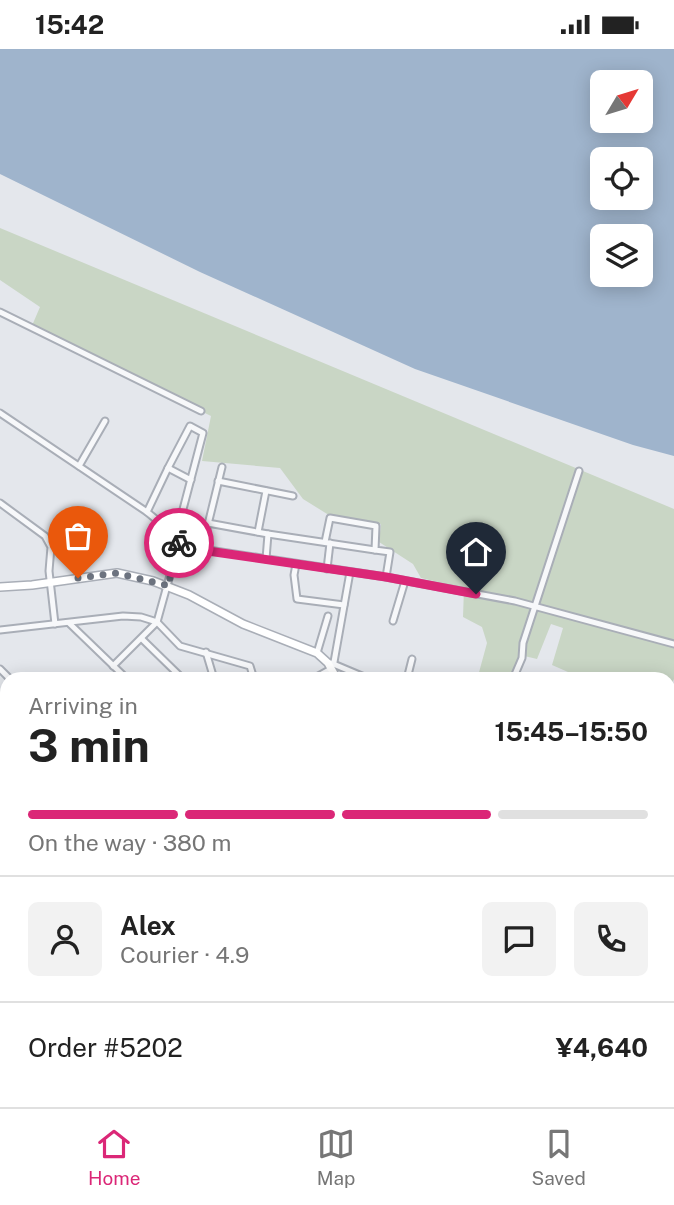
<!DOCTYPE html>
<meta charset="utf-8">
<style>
:root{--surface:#fff;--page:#f2f2f2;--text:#222;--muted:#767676;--line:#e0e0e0;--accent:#db2777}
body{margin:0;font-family:"Public Sans",sans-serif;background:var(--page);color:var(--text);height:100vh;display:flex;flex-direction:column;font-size:26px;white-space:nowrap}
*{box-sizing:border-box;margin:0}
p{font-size:23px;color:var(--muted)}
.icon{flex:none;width:38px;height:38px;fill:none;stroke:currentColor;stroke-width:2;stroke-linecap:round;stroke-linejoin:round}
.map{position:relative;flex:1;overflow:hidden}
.details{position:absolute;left:0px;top:623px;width:676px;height:436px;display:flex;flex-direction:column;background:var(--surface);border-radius:21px 21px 0 0;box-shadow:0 4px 18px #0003}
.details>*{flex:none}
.needle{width:46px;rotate:52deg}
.tools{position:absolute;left:590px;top:21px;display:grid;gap:14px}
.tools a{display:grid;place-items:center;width:63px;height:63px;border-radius:10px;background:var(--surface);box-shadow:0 4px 18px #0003;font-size:35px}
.pin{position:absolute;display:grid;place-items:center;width:60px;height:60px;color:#fff;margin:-72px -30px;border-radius:50% 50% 50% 0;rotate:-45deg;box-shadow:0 0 7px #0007}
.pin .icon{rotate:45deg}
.courier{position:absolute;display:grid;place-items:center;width:70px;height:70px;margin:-35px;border:5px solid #db2777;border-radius:50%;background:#fff;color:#222;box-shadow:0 2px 9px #0007}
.overview em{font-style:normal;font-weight:700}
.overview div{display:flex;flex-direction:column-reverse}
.overview{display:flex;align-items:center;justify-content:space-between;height:119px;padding:0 28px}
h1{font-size:46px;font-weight:700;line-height:52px}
.bar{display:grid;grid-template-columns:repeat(4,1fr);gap:10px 7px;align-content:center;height:84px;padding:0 28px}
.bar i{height:9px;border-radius:5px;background:var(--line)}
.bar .current{background:var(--accent)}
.bar p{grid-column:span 4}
.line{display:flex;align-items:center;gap:18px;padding:0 28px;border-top:2px solid var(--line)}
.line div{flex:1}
.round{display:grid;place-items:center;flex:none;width:74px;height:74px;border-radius:10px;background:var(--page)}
.status{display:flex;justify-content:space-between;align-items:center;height:49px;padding:0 35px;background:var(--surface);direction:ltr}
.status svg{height:19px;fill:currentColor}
.dock{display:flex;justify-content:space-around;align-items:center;height:98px;border-top:2px solid var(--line);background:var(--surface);font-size:19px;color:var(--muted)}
.dock a{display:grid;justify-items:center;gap:4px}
.dock .current{color:var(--accent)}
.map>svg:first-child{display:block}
.green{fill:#c9d6c5}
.water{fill:#9fb4cc;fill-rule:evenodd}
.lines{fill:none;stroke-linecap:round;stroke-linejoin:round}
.stream{stroke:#9fb4cc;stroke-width:2}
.street-casing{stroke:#a9aeb7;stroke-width:9}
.secondary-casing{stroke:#a9aeb7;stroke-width:10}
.street{stroke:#f7f8fa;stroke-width:5}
.secondary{stroke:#fff;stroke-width:7}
.done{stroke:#6c737f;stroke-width:7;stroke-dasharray:0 12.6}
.route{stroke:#db2777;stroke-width:9}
</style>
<div class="status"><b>15:42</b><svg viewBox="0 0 49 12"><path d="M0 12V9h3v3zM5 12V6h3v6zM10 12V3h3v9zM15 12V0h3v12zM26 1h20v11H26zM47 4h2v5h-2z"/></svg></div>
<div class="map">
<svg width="674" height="1058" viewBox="0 0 674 1058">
<rect width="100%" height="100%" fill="#e4e7ec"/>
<!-- green -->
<polygon class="green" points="0,179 674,460 674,630 669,640 668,630 584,630 552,616 563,579 551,575 537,610 520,606 509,630 484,630 478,627 487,594 482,578 463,568 464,539 421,529 413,515 379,493 381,475 332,468 303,450 280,419 202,412 211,367 31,279 40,258 0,231"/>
<!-- water -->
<g class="water">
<path d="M0,0H674V407L633,396L415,320L200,223L0,125ZM602,33H640V72H602ZM602,110H640V149H602ZM602,187H640V226H602Z"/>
<polygon points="674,641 674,860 669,865 668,650"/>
<polygon points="424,1052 516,1052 509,1058 417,1058"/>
</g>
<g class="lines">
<!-- stream -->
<g class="stream">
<polyline points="558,1052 561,1058"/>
<polyline points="370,1058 383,1052"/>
</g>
<!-- street casing -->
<g class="street-casing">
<g id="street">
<polyline points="0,263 201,362"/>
<polyline points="0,364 147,463 180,490 202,500 386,528 515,552 674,595"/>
<polyline points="79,417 105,372"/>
<polyline points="168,419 190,377 203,384 176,487"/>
<polyline points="218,432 293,447"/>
<polyline points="0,454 45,487 51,498 49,522 55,575"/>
<polyline points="147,463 168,419 191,431"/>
<polyline points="208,474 268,485"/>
<polyline points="258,483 266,442"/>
<polyline points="325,493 330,469 376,477 375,501 390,503 386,528"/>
<polyline points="202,500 222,418"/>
<polyline points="266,510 268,485 375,501"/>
<polyline points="296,515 294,526 297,550 344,556"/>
<polyline points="327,520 330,494"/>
<polyline points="393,572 405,532"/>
<polyline points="69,574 127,630"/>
<polyline points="0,581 123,567 141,568 157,573 180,597 250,617 254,630"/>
<polyline points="142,590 183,630"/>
<polyline points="206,603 214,630"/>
<polyline points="317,604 328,567"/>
<polyline points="334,613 350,523"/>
<polyline points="331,614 369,630"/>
<polyline points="113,617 157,573 180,490"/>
<polyline points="0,620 10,630"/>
<polyline points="313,630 331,620"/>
<polyline points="407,630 412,610"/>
<polyline points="513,630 522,609 523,594 579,422"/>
<polyline points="0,750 7,743"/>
<polyline points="0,811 7,817"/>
<polyline points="668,884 674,878"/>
<polyline points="0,906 7,899"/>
<polyline points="0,933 7,940"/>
<polyline points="68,1052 74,1058"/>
<polyline points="121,1052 127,1058"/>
<polyline points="130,1058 137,1052"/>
<polyline points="397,1058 406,1052"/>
<polyline points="531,1058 537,1052"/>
</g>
</g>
<!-- secondary casing -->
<g class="secondary-casing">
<g id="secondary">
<polyline points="0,538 32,536 117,524 153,532 189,546 243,575 317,604 328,614 337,630"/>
<polyline points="0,683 7,690"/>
<polyline points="0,833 7,826"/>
<polyline points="668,952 674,952"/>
<polyline points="0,1010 7,1016"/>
<polyline points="47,1052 54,1058"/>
</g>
</g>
<!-- street -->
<use href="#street" class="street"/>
<!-- secondary -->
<use href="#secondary" class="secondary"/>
</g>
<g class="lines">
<!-- done -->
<polyline class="done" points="78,529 117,524 169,537 171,518 179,494"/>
<!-- route -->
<polyline class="route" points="179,494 180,490 208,502 386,528 476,545"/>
</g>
</svg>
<div class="tools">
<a><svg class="needle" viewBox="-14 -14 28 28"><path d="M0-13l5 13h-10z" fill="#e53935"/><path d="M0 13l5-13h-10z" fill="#767676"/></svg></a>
<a><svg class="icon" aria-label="locate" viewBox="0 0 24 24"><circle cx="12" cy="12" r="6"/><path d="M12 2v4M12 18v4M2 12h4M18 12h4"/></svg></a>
<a><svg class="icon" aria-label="layers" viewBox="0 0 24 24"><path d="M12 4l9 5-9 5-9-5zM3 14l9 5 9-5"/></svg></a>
</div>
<div class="pin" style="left:78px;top:529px;background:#ea580c"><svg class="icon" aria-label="bag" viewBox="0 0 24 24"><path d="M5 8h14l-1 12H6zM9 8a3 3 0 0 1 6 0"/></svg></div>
<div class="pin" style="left:476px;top:545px;background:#1f2937"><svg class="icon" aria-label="home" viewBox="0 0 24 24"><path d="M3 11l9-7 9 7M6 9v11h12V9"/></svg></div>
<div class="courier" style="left:179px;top:494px"><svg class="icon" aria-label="bike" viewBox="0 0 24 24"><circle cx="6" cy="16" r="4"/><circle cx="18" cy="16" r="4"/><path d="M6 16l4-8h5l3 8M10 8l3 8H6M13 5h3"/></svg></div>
<section class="details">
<div class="overview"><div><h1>3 min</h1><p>Arriving in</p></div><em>15:45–15:50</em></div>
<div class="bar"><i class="current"></i><i class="current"></i><i class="current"></i><i></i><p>On the way · 380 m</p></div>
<div class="line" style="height:126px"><a class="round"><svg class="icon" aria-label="person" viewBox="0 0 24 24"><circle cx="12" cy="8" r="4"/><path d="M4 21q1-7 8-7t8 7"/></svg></a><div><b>Alex</b><p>Courier · 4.9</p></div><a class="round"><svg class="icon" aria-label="chat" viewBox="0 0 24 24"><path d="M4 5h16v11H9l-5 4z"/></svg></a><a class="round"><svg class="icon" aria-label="phone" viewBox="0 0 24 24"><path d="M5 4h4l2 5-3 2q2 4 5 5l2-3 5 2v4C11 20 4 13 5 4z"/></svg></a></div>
<div class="line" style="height:91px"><div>Order #5202</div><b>¥4,640</b></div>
</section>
</div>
<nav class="dock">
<a class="current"><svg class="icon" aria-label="home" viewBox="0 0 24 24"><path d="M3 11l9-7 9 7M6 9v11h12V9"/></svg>Home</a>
<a><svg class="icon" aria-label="map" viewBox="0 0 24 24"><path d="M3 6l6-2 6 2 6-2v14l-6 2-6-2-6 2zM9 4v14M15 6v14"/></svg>Map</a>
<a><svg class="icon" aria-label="saved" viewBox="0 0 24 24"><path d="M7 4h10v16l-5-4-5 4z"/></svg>Saved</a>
</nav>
